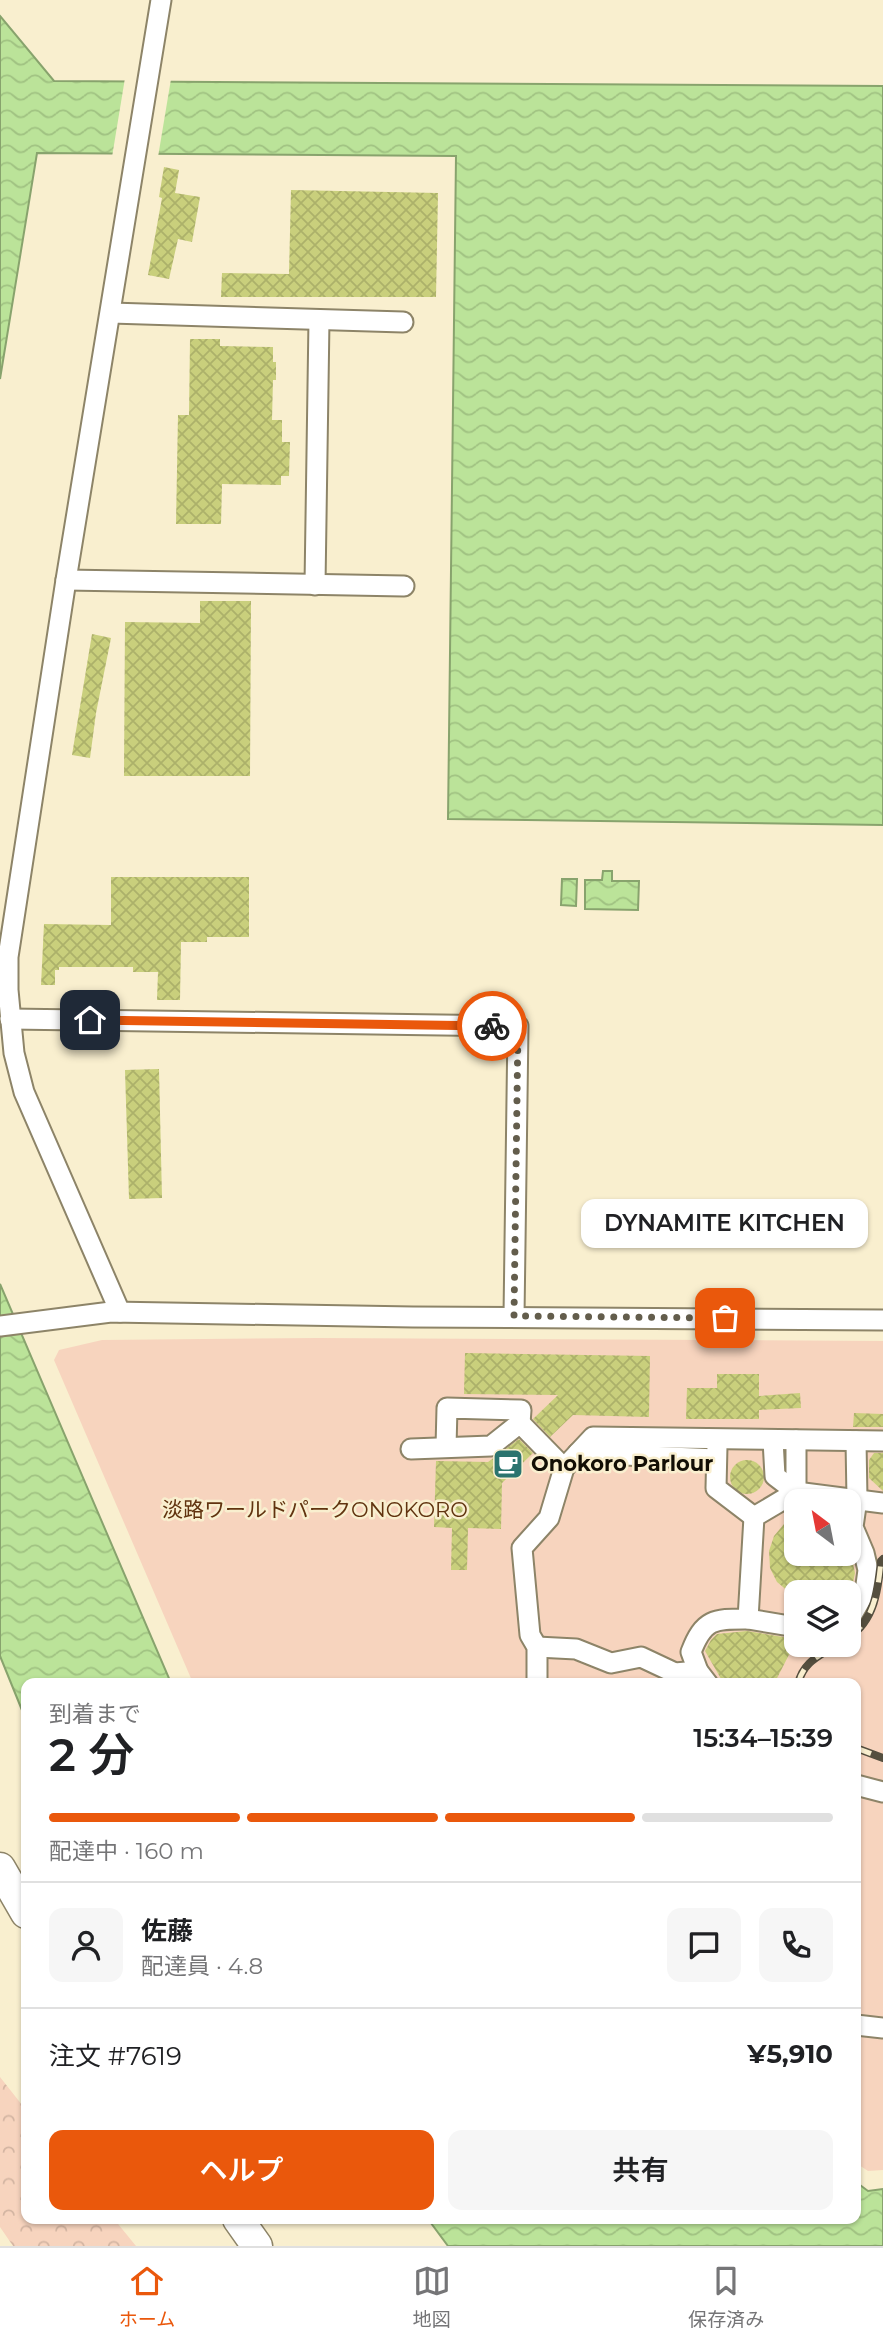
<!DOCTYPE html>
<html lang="ja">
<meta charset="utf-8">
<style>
:root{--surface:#fff;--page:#f6f6f6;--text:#202124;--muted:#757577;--line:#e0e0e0;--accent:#ea580c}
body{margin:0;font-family:Montserrat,"Noto Sans JP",sans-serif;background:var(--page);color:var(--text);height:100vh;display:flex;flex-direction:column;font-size:26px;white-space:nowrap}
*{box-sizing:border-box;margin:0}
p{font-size:23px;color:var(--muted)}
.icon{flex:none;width:38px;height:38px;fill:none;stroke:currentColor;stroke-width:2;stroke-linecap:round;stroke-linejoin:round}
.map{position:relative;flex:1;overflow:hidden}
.drawer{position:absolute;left:21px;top:1678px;width:840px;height:546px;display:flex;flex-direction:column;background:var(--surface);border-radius:14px;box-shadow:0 2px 5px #0004}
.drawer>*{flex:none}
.needle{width:46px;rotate:328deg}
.buttons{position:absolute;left:784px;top:1489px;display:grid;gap:14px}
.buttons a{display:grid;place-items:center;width:77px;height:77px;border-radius:14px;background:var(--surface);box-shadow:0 2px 5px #0004;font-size:35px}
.pin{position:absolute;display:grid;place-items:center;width:60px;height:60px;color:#fff;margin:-30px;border-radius:14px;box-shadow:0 4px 10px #0006}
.courier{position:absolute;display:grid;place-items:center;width:70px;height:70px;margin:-35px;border:5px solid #ea580c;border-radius:50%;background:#fff;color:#222;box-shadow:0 2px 9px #0007}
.bubble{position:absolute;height:49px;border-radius:14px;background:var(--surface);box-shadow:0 2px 5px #0004;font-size:23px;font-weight:600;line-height:49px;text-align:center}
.summary em{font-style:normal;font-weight:600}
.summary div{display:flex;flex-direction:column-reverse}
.summary{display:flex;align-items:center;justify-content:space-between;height:119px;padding:0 28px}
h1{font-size:46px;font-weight:600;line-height:52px}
.bar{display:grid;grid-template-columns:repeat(4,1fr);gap:10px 7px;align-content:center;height:84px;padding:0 28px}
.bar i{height:9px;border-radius:5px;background:var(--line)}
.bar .on{background:var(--accent)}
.bar p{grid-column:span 4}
.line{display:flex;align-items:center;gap:18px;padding:0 28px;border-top:2px solid var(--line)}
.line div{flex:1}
.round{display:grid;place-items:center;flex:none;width:74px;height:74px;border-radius:14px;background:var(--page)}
.button{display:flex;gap:14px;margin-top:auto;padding:14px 28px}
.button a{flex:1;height:80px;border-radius:14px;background:var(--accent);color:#fff;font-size:28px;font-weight:600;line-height:80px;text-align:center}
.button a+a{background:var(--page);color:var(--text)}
.dock{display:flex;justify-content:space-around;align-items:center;height:98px;border-top:2px solid var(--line);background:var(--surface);font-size:19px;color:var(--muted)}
.dock a{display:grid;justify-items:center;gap:4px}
.dock .on{color:var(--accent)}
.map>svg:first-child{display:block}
.forest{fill:url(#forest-crowns)}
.park{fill:#f7d4be;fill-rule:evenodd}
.water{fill:url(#water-waves);stroke:#88a36d;stroke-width:2}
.pier{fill:#f9efcf}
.building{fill:url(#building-cross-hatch)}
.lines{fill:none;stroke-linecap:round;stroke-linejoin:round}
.minor-casing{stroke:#8d8468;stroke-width:23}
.highway-casing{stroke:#8d8468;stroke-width:33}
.minor{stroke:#fff;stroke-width:19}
.highway{stroke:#fff;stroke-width:30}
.rail-casing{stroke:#554f3f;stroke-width:8}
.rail{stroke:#f9efcf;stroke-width:5;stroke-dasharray:16;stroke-linecap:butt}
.done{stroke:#635d4c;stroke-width:7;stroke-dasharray:0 12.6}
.route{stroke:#ea580c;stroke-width:9}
.labels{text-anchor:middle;stroke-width:5;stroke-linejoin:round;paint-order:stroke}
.poi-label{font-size:21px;font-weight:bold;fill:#120e05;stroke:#f9efcf;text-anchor:start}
.park-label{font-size:21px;fill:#61330f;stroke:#f9efcf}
</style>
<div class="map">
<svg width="883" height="2246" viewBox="0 0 883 2246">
<defs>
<pattern id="forest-crowns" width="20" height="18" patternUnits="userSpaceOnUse" patternTransform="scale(1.75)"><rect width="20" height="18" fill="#f7d4be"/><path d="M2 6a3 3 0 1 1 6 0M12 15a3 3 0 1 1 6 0" fill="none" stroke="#d3b5a2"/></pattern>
<pattern id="water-waves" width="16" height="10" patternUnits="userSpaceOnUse" patternTransform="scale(1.75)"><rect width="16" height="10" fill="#bbe399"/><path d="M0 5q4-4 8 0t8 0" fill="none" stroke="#a0c282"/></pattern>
<pattern id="building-cross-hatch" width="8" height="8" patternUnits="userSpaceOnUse" patternTransform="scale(1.75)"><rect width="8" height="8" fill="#c9cf7c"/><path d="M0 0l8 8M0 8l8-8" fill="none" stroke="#acb16a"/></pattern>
</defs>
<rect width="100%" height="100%" fill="#f9efcf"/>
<!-- forest -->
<polygon class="forest" points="0,2077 26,2110 26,2219 114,2219 136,2246 13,2246 0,2227"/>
<!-- park -->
<path class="park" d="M317,1338L883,1341V2170L868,2171L856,2163V1684L193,1683L54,1360L59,1350L102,1340ZM796,1502H849V1554H796ZM796,1592H849V1645H796Z"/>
<!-- water -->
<g class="water">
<polygon points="0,16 54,81 883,86 883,825 448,819 456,156 37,153 0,379"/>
<polygon points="603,871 612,871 612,881 639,881 638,910 585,909 585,880 602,880"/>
<polygon points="562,879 577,879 576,906 561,905"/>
<polygon points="0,1284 171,1683 26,1684 26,1720 0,1656"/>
<polygon points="856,2182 868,2191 883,2189 883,2246 448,2246 428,2219 856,2219"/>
</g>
<!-- pier -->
<polygon class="pier" points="125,78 171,79 158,157 112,157"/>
<!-- building -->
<g class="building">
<polygon points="164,167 179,170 175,193 200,197 192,242 178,239 169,279 148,275 162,198 159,197"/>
<polygon points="291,190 438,193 436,297 221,297 222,273 289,274"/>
<polygon points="190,339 220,339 220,346 273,347 273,362 276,362 276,380 273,380 272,420 282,420 282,442 290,442 289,476 281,476 281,485 222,484 221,524 176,524 178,415 189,415"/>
<polygon points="200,601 251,601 250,776 124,776 125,622 200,623"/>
<polygon points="92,634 111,638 96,713 90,758 72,755"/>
<polygon points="111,877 249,877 249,937 207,937 207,942 181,942 180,1000 157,1000 158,972 133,972 133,967 59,967 59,970 55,970 55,985 41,985 44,924 111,925"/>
<polygon points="159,1069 162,1198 129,1199 125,1070"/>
<polygon points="465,1353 650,1356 649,1417 573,1415 550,1437 533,1419 558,1395 464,1394"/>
<polygon points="717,1374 759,1374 759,1396 800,1393 801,1408 759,1410 759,1419 686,1419 687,1388 717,1388"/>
<polygon points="854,1413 883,1414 883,1427 853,1427"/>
<polygon points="519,1439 533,1453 502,1483 501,1529 468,1528 467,1570 451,1570 452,1528 434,1527 436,1461 488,1462"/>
<polygon points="874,1453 883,1453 883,1491 869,1478 869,1460"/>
<circle cx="747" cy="1477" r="17"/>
<polygon points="796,1518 796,1554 851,1554 855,1573 851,1592 789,1592 777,1582 770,1568 769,1551 774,1536 784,1524"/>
<polygon points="747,1631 795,1639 796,1641 774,1684 724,1684 705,1651 711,1640 717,1634"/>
</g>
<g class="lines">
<!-- minor casing -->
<g class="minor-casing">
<g id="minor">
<polyline points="111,313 403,322"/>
<polyline points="66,580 404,586"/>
<polyline points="315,585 319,320"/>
<polyline points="10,1019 518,1026 514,1316"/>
<polyline points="120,1312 24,1092 14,1053 8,990 8,957 66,580 161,0"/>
<polyline points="0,1326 111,1312 413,1317 883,1320"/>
<polyline points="773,1440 775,1476 796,1492"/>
<polyline points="717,1446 716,1488 754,1517"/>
<polyline points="446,1447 447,1408 521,1410 520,1423"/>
<polyline points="411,1449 491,1446 520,1423 564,1468 549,1518 522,1548 530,1635 537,1647 537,1684"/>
<polyline points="578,1453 716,1459"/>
<polyline points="564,1468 593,1437 883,1441"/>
<polyline points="796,1492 796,1440"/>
<polyline points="849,1616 853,1613 865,1592 868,1570 864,1553 853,1527 857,1499 856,1441"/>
<polyline points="748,1619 796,1627"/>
<polyline points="537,1647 576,1649 611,1663 641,1657 675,1673 698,1671"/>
<path d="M708,1684L698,1671L691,1652C704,1618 715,1619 748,1619L754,1517L796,1492L883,1503"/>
<polyline points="856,1785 883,1792"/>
<polyline points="856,2025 883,2028"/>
</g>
</g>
<!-- highway casing -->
<g class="highway-casing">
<g id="highway">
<polyline points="0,1868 26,1913"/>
<polyline points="238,2219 257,2246"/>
</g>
</g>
<!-- minor -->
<use href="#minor" class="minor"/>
<!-- highway -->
<use href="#highway" class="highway"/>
<!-- rail casing -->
<g class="rail-casing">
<g id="rail">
<path d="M849,1637C875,1620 878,1589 881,1561L883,1559"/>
<path d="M798,1684C803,1662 819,1656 836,1645"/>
<polyline points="856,1748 883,1758"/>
</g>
</g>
<!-- rail -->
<use href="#rail" class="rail"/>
</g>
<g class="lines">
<!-- done -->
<polyline class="done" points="492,1026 518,1026 514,1316 725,1318"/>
<!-- route -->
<polyline class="route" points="90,1020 492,1026"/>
</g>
<!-- icons -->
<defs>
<g id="cafe-square" transform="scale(1.575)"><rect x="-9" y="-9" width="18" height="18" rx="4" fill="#2b746f" stroke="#f9efcf"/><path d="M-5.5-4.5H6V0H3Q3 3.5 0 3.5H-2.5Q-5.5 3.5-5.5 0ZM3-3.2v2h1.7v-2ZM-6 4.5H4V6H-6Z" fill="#fff"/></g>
</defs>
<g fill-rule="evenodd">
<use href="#cafe-square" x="508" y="1464"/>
</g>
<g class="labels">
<!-- poi labels -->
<g class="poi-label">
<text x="531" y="1471">Onokoro Parlour</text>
</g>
<!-- park labels -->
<g class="park-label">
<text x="315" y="1517">淡路ワールドパークONOKORO</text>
</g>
</g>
</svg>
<div class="buttons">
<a><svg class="needle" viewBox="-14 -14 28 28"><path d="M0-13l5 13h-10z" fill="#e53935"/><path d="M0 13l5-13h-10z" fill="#757577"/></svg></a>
<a><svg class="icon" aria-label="layers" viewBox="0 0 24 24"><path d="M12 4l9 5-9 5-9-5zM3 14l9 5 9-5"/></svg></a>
</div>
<div class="pin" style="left:725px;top:1318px;background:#ea580c"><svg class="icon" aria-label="bag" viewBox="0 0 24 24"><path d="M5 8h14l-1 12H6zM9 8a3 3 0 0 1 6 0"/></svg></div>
<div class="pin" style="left:90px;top:1020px;background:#1f2937"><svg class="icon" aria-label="home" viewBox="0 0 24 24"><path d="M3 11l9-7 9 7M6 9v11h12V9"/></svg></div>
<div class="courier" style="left:492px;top:1026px"><svg class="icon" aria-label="bike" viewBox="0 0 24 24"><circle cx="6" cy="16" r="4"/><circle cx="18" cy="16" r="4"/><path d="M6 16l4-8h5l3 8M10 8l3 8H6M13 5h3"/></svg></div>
<div class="bubble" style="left:581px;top:1199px;width:287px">DYNAMITE KITCHEN</div>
<section class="drawer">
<div class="summary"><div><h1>2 分</h1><p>到着まで</p></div><em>15:34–15:39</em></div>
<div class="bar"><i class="on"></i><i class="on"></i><i class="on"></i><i></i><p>配達中 · 160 m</p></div>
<div class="line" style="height:126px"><a class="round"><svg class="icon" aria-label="person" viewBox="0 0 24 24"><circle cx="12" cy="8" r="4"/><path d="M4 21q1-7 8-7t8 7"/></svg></a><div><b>佐藤</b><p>配達員 · 4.8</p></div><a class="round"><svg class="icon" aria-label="chat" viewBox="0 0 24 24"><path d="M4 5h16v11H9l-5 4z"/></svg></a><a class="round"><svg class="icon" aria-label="phone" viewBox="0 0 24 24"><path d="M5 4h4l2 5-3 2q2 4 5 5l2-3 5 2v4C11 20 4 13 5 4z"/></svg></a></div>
<div class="line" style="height:91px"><div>注文 #7619</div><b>¥5,910</b></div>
<div class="button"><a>ヘルプ</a><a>共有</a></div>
</section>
</div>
<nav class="dock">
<a class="on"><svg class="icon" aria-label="home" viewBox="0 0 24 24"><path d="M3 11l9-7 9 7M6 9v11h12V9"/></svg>ホーム</a>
<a><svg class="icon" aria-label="map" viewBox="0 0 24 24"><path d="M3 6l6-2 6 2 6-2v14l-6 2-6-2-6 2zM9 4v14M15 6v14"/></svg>地図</a>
<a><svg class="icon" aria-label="saved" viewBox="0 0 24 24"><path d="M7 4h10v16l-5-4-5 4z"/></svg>保存済み</a>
</nav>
